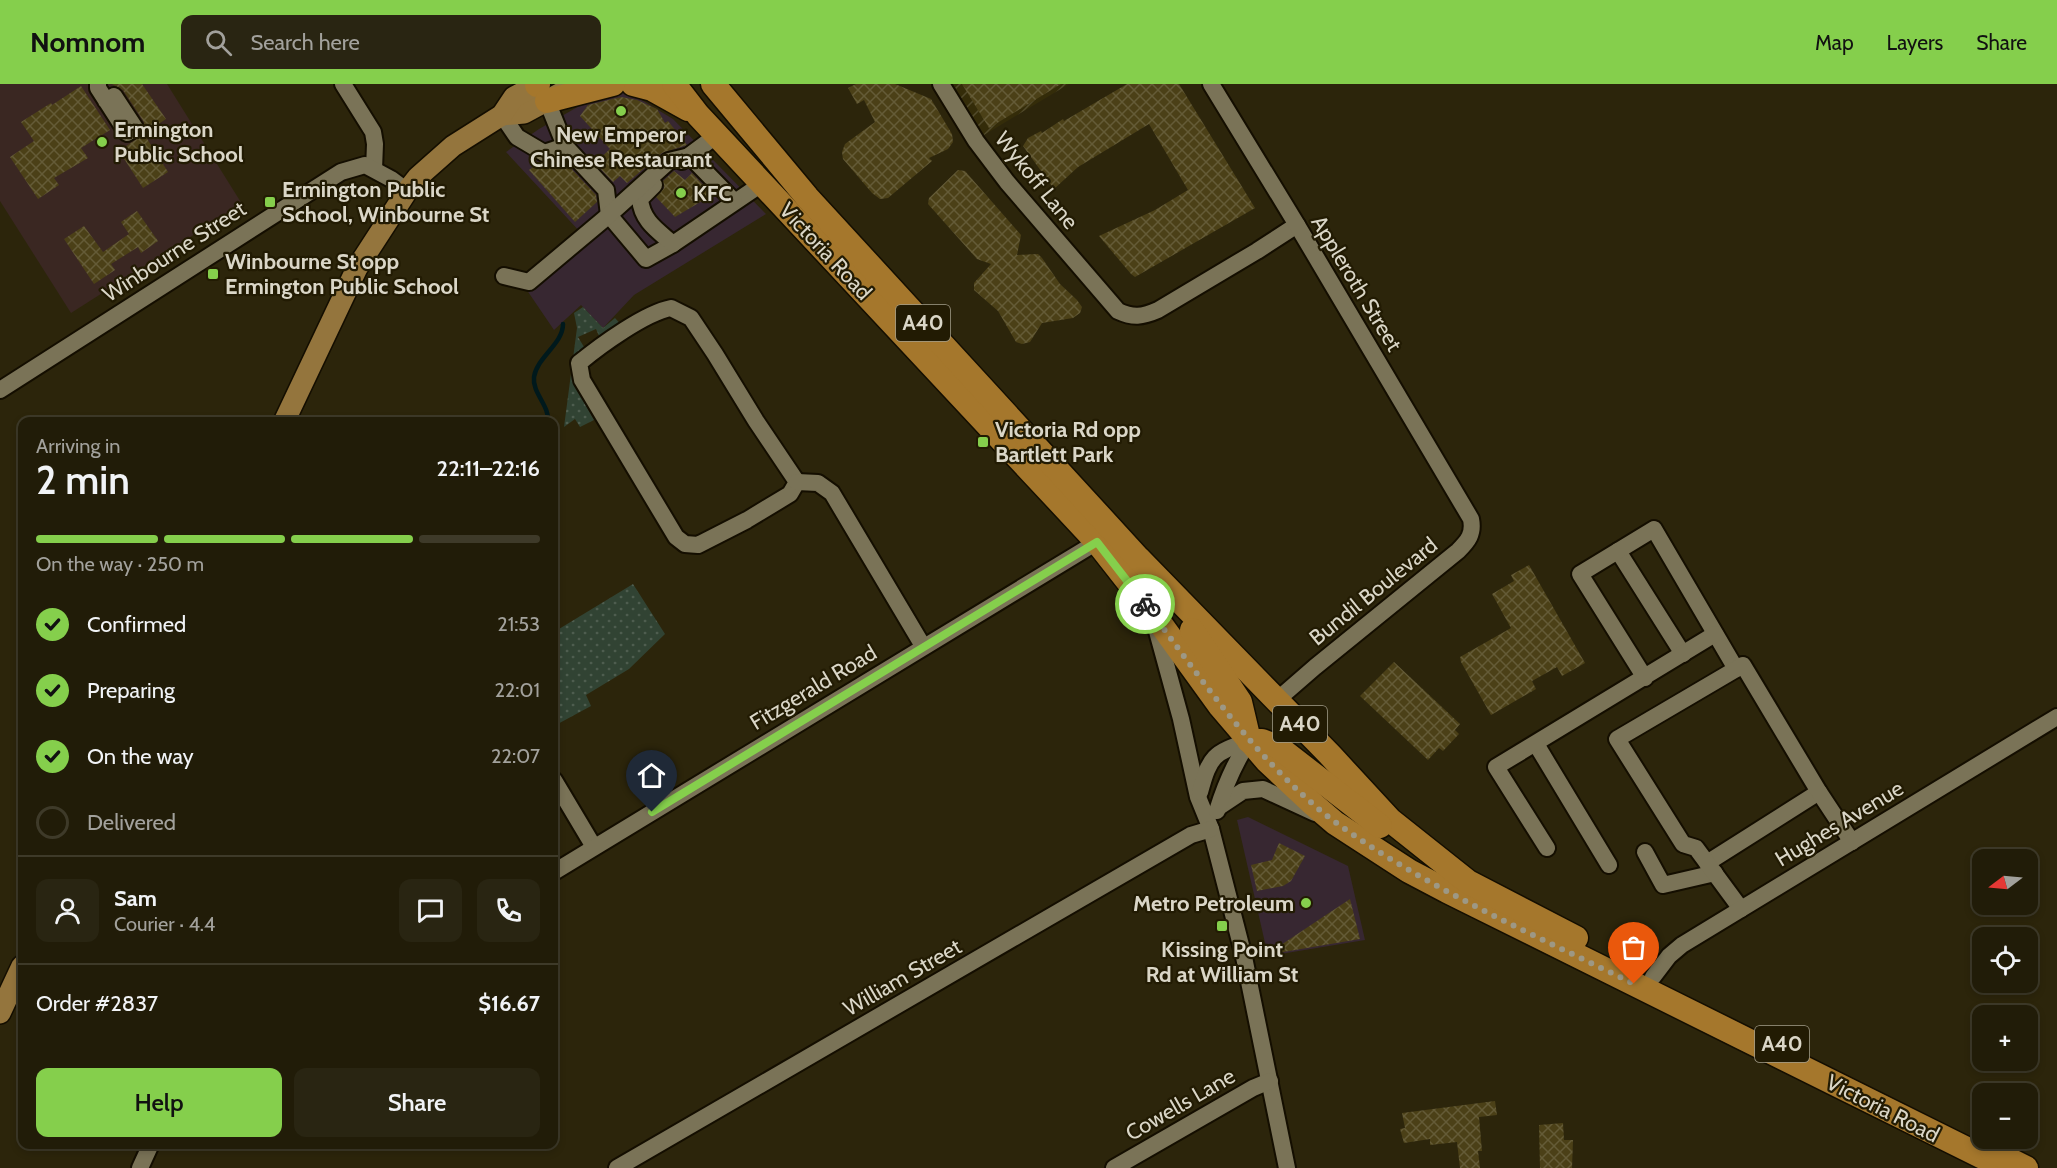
<!DOCTYPE html>
<meta charset="utf-8">
<style>
:root{--surface:#211c08;--page:#292512;--text:#f1f3f6;--muted:#a2a19c;--line:#3e3a29;--accent:#85cf4c}
body{margin:0;font-family:Cabin,sans-serif;background:var(--page);color:var(--text);height:100vh;display:flex;flex-direction:column;font-size:22px;white-space:nowrap}
*{box-sizing:border-box;margin:0}
p{font-size:20px;color:var(--muted)}
.icon{flex:none;width:33px;height:33px;fill:none;stroke:currentColor;stroke-width:2;stroke-linecap:round;stroke-linejoin:round}
.map{position:relative;flex:1;overflow:hidden}
.details{position:absolute;left:18px;top:333px;width:540px;height:732px;display:flex;flex-direction:column;background:var(--surface);border-radius:12px;box-shadow:0 3px 9px #0003,0 0 0 2px var(--line)}
.details>*{flex:none}
.needle{width:39px;rotate:254deg}
.buttons{position:absolute;left:1972px;top:765px;display:grid;gap:12px}
.buttons a{display:grid;place-items:center;width:66px;height:66px;border-radius:12px;background:var(--surface);box-shadow:0 3px 9px #0003,0 0 0 2px var(--line);font-size:30px}
.pin{position:absolute;display:grid;place-items:center;width:51px;height:51px;color:#fff;margin:-62px -26px;border-radius:50% 50% 50% 0;rotate:-45deg;box-shadow:0 0 6px #0007}
.pin .icon{rotate:45deg}
.courier{position:absolute;display:grid;place-items:center;width:60px;height:60px;margin:-30px;border:4px solid #85cf4c;border-radius:50%;background:#fff;color:#222;box-shadow:0 2px 8px #0007}
.summary em{font-style:normal;font-weight:600}
.summary div{display:flex;flex-direction:column-reverse}
.summary{display:flex;align-items:center;justify-content:space-between;height:102px;padding:0 18px}
h1{font-size:39px;font-weight:600;line-height:45px}
.bar{display:grid;grid-template-columns:repeat(4,1fr);gap:9px 6px;align-content:center;height:72px;padding:0 18px}
.bar i{height:8px;border-radius:4px;background:var(--line)}
.bar .on{background:var(--accent)}
.bar p{grid-column:span 4}
.line{display:flex;align-items:center;gap:15px;padding:0 18px;border-top:2px solid var(--line)}
.line div{flex:1}
.round{display:grid;place-items:center;flex:none;width:63px;height:63px;border-radius:12px;background:var(--page)}
ol{padding:0 18px;list-style:none}
li{display:flex;align-items:center;gap:18px;height:66px}
li p{margin-inline-start:auto}
li .icon{padding:6px;border-radius:50%;background:var(--accent);color:#111;stroke-width:4}
li:last-child{color:var(--muted)}
li i{width:33px;height:33px;border:3px solid var(--line);border-radius:50%}
.action{display:flex;gap:12px;margin-top:auto;padding:12px 18px}
.action a{flex:1;height:69px;border-radius:12px;background:var(--accent);color:#111;font-size:24px;font-weight:600;line-height:69px;text-align:center}
.action a+a{background:var(--page);color:var(--text)}
header{display:flex;align-items:center;gap:36px;box-sizing:border-box;height:84px;padding:0 30px;background:var(--accent);color:#111}
header strong{font-size:28px}
nav{display:flex;gap:33px;margin-inline-start:auto;font-size:21px}
.search{width:420px;height:54px;background:var(--page);display:flex;align-items:center;gap:15px;box-sizing:border-box;padding:0 21px;border-radius:12px;color:var(--muted);font-size:22px}
.map>svg:first-child{display:block}
.commercial{fill:#372731}
.industrial{fill:url(#industrial-furrows)}
.education{fill:#3a2722}
.grass{fill:url(#grass-dots)}
.lines{fill:none;stroke-linecap:round;stroke-linejoin:round}
.stream{stroke:#00191c;stroke-width:4.5}
.building{fill:url(#building-cross-hatch)}
.minor-casing{stroke:#140e00;stroke-width:20}
.major-casing{stroke:#140e00;stroke-width:24}
.highway-casing{stroke:#140e00;stroke-width:27}
.minor{stroke:#7a7357;stroke-width:16}
.major{stroke:#94753d;stroke-width:21}
.highway{stroke:#a5772c;stroke-width:24}
.done{stroke:#9d9885;stroke-width:6;stroke-dasharray:0 10.8}
.route{stroke:#85cf4c;stroke-width:8}
.poi-dot{fill:#85cf4c;stroke:#221b03;stroke-width:2}
.labels{text-anchor:middle;stroke-width:4.5;stroke-linejoin:round;paint-order:stroke}
.shield{fill:#221b03;stroke:#a39e8c;stroke-width:1.5}
.shield-label{font-size:21px;font-weight:bold;fill:#dad6c7}
.poi-label{font-size:22px;font-weight:bold;fill:#dad6c7;stroke:#221b03;text-anchor:start}
.street-label{font-size:22px;fill:#dad6c7;stroke:#221b03}
</style>
<header>
<strong>Nomnom</strong>
<div class="search"><svg class="icon" aria-label="search" viewBox="0 0 24 24"><circle cx="10" cy="10" r="6"/><path d="M15 15l6 6"/></svg>Search here</div>
<nav><a>Map</a><a>Layers</a><a>Share</a></nav>
</header>
<div class="map">
<svg width="2057" height="1084" viewBox="0 0 2057 1084">
<defs>
<pattern id="industrial-furrows" width="10" height="10" patternUnits="userSpaceOnUse" patternTransform="scale(1.5)"><rect width="10" height="10" fill="#342c09"/><path d="M-1 1l2-2M0 10L10 0M9 11l2-2" fill="none" stroke="#514a2b"/></pattern>
<pattern id="grass-dots" width="8" height="8" patternUnits="userSpaceOnUse" patternTransform="scale(1.5)"><rect width="8" height="8" fill="#314333"/><path d="M2 2h.1M6 6h.1" fill="none" stroke="#4e5d4f" stroke-width="1.8" stroke-linecap="round"/></pattern>
<pattern id="building-cross-hatch" width="8" height="8" patternUnits="userSpaceOnUse" patternTransform="scale(1.5)"><rect width="8" height="8" fill="#4b4017"/><path d="M0 0l8 8M0 8l8-8" fill="none" stroke="#645b37"/></pattern>
</defs>
<rect width="100%" height="100%" fill="#2c250b"/>
<!-- commercial -->
<g class="commercial">
<polygon points="623,9 630,9 673,35 766,130 634,211 603,244 581,221 554,246 520,196 581,149 506,68 539,45 595,13"/>
<polygon points="1248,733 1348,782 1365,856 1268,872 1237,736"/>
</g>
<!-- industrial -->
<polygon class="industrial" points="953,0 1069,0 984,51"/>
<!-- education -->
<polygon class="education" points="0,0 167,0 242,120 71,229 0,117"/>
<!-- grass -->
<g class="grass">
<path d="M583,223L603,244L615,234L626,246L603,261L596,245L578,253L584,263C573,301 576,302 594,336L580,343L575,335L564,343L577,244L574,229Z"/>
<polygon points="633,500 665,550 629,585 586,611 591,622 554,642 554,548"/>
</g>
<g class="lines">
<!-- stream -->
<path class="stream" d="M548,338C550,322 532,309 534,293C537,273 563,260 563,240"/>
</g>
<!-- building -->
<g class="building">
<polygon points="112,0 142,0 166,35 145,49 144,38 123,6"/>
<polygon points="856,0 895,0 931,15 952,50 953,58 948,65 929,74 932,77 888,114 880,115 872,109 843,75 842,68 845,60 875,38 864,16 857,20 848,4"/>
<polygon points="962,0 1061,0 989,44"/>
<polygon points="1127,0 1179,0 1255,124 1135,193 1131,190 1099,152 1155,126 1188,106 1149,40 1078,83 1054,105 1023,62 1028,54 1041,47 1042,49 1063,35 1064,37"/>
<polygon points="81,2 110,46 81,64 88,74 54,94 59,101 38,115 10,73 34,57 21,38 51,19 52,21"/>
<polygon points="621,13 637,16 657,25 665,39 668,37 687,61 662,69 627,99 620,92 613,98 595,79 610,65 580,32 588,21"/>
<polygon points="144,50 168,88 143,104 119,67"/>
<polygon points="557,76 564,77 596,111 597,118 575,138 529,86 537,80"/>
<polygon points="958,86 965,87 1021,151 1017,171 1038,170 1042,174 1060,200 1077,216 1082,223 1080,229 1073,234 1042,239 1030,258 1022,260 1016,258 998,227 974,206 974,199 991,180 977,175 928,120 929,114"/>
<polygon points="674,87 685,96 692,89 712,111 675,133 656,113 664,104 663,97"/>
<polygon points="137,127 158,157 141,169 138,163 111,180 115,186 94,200 64,155 84,142 103,168 129,150 121,138"/>
<polygon points="1529,481 1585,579 1562,592 1557,583 1532,597 1536,605 1491,631 1461,578 1460,573 1511,544 1492,510 1514,497 1511,491"/>
<polygon points="1394,578 1460,640 1455,646 1459,650 1443,667 1439,664 1428,676 1360,612"/>
<polygon points="1279,759 1305,772 1291,797 1283,802 1257,807 1251,781 1272,776"/>
<polygon points="1350,815 1360,855 1266,871"/>
<polygon points="1495,1017 1497,1031 1479,1033 1482,1067 1478,1067 1480,1084 1460,1084 1457,1058 1430,1061 1430,1055 1404,1059 1400,1045 1405,1044 1402,1029"/>
<polygon points="1563,1039 1564,1056 1573,1056 1572,1084 1540,1084 1539,1041"/>
</g>
<g class="lines">
<!-- minor casing -->
<g class="minor-casing">
<g id="minor">
<polyline points="98,0 98,4 127,49 135,44 114,12 106,17"/>
<polyline points="343,0 373,48 375,60 374,85"/>
<path d="M941,0L976,57L1007,98L1118,227C1133,234 1142,233 1158,226L1257,167L1297,141"/>
<path d="M1211,0L1297,141L1471,435C1474,450 1468,457 1458,467L1315,583L1277,616"/>
<polyline points="547,17 565,62 606,106 609,131 646,175 673,160 763,99"/>
<polyline points="502,31 517,53 544,69 565,62"/>
<polyline points="690,72 734,117"/>
<polyline points="682,77 717,51"/>
<path d="M654,101L640,115C642,137 657,146 673,160"/>
<polyline points="504,192 529,198 609,131 669,77 690,72"/>
<path d="M671,224L691,234L715,270L756,337L797,398L790,410L747,436L698,461L685,460L676,453L582,296L579,279C601,261 645,229 671,224Z"/>
<polyline points="0,306 341,88 365,81 391,95 407,107"/>
<polyline points="797,398 818,399 832,409 923,562"/>
<polyline points="1618,467 1683,570"/>
<polyline points="1155,540 1181,635 1198,713 1211,745 1244,873 1287,1084"/>
<polyline points="1645,594 1580,490 1654,445 1736,585"/>
<polyline points="1536,660 1609,781"/>
<polyline points="554,696 594,763"/>
<path d="M1200,708C1210,672 1213,669 1249,657"/>
<polyline points="1219,723 1243,707 1263,705 1315,729"/>
<path d="M1217,727C1225,701 1234,680 1249,657"/>
<polyline points="1547,764 1496,683 1715,550"/>
<polyline points="1645,768 1663,801 1715,789"/>
<polyline points="1707,779 1819,708"/>
<polyline points="554,788 1097,458"/>
<polyline points="1741,825 1696,764 1683,760 1617,655 1743,581 1819,708 1852,758"/>
<polyline points="1653,893 1669,872 1682,861 2057,633"/>
<polyline points="140,1084 151,1060"/>
<polyline points="617,1084 1191,751 1211,745"/>
<polyline points="1114,1084 1253,1004 1270,997"/>
</g>
</g>
<!-- major casing -->
<g class="major-casing">
<g id="major">
<polyline points="502,31 524,29 561,9"/>
<polyline points="284,338 357,184 407,107 418,93 453,62 502,31 514,13 539,0"/>
<polyline points="0,929 22,882"/>
</g>
</g>
<!-- highway casing -->
<g class="highway-casing">
<g id="highway">
<polyline points="633,0 652,5 688,25"/>
<polyline points="674,0 698,31 1097,458 1152,528 1220,622 1267,677 1314,721 1335,739 1409,787 1447,807 2005,1084"/>
<polyline points="713,0 807,113 1138,474 1331,672 1390,736 1468,798 1576,854"/>
<polyline points="537,1 538,0"/>
<polyline points="547,17 613,0"/>
<polyline points="1192,546 1240,618 1248,652"/>
<polyline points="1249,657 1262,657 1278,663 1380,742"/>
<polyline points="1992,1067 2026,1084"/>
</g>
</g>
<!-- minor -->
<use href="#minor" class="minor"/>
<!-- major -->
<use href="#major" class="major"/>
<!-- highway -->
<use href="#highway" class="highway"/>
</g>
<g class="lines">
<!-- done -->
<path class="done" d="M1145,520C1199,591 1245,661 1314,721C1333,738 1355,752 1376,766C1458,818 1547,857 1634,900"/>
<!-- route -->
<polyline class="route" points="652,728 1097,458 1145,520"/>
</g>
<!-- markers -->
<g class="poi-dot">
<circle cx="621" cy="27" r="6"/>
<circle cx="102" cy="58" r="6"/>
<circle cx="681" cy="109" r="6"/>
<rect x="264" y="112" width="12" height="12" rx="3"/>
<rect x="207" y="184" width="12" height="12" rx="3"/>
<rect x="977" y="352" width="12" height="12" rx="3"/>
<circle cx="1306" cy="819" r="6"/>
<rect x="1216" y="836" width="12" height="12" rx="3"/>
</g>
<g class="labels">
<!-- shield labels -->
<g class="shield">
<rect x="896" y="221" width="54" height="36" rx="4.5"/>
<rect x="1273" y="622" width="54" height="36" rx="4.5"/>
<rect x="1755" y="942" width="54" height="36" rx="4.5"/>
</g>
<g class="shield-label">
<text x="923" y="246">A40</text>
<text x="1300" y="647">A40</text>
<text x="1782" y="967">A40</text>
</g>
<!-- poi labels -->
<g class="poi-label">
<text x="114" y="53">Ermington<tspan x="114" dy="25">Public School</tspan></text>
<text x="621" y="58" text-anchor="middle">New Emperor<tspan x="621" dy="25">Chinese Restaurant</tspan></text>
<text x="282" y="113">Ermington Public<tspan x="282" dy="25">School, Winbourne St</tspan></text>
<text x="693" y="117">KFC</text>
<text x="225" y="185">Winbourne St opp<tspan x="225" dy="25">Ermington Public School</tspan></text>
<text x="995" y="353">Victoria Rd opp<tspan x="995" dy="25">Bartlett Park</tspan></text>
<text x="1294" y="827" text-anchor="end">Metro Petroleum</text>
<text x="1222" y="873" text-anchor="middle">Kissing Point<tspan x="1222" dy="25">Rd at William St</tspan></text>
</g>
<!-- street labels -->
<g class="street-label">
<text transform="translate(1037 96) rotate(51)" y="8">Wykoff Lane</text>
<text transform="translate(174 167) rotate(-33)" y="8">Winbourne Street</text>
<text transform="translate(826 167) rotate(47)" y="8">Victoria Road</text>
<text transform="translate(1357 199) rotate(59)" y="8">Appleroth Street</text>
<text transform="translate(1373 507) rotate(-39)" y="8">Bundil Boulevard</text>
<text transform="translate(813 603) rotate(-31)" y="8">Fitzgerald Road</text>
<text transform="translate(1839 739) rotate(-31)" y="8">Hughes Avenue</text>
<text transform="translate(902 893) rotate(-30)" y="8">William Street</text>
<text transform="translate(1180 1020) rotate(-30)" y="8">Cowells Lane</text>
<text transform="translate(1883 1024) rotate(27)" y="8">Victoria Road</text>
</g>
</g>
</svg>
<div class="buttons">
<a><svg class="needle" viewBox="-14 -14 28 28"><path d="M0-13l5 13h-10z" fill="#e53935"/><path d="M0 13l5-13h-10z" fill="#a2a19c"/></svg></a>
<a><svg class="icon" aria-label="locate" viewBox="0 0 24 24"><circle cx="12" cy="12" r="6"/><path d="M12 2v4M12 18v4M2 12h4M18 12h4"/></svg></a>
<a>+</a>
<a>−</a>
</div>
<div class="pin" style="left:1634px;top:900px;background:#ea580c"><svg class="icon" aria-label="bag" viewBox="0 0 24 24"><path d="M5 8h14l-1 12H6zM9 8a3 3 0 0 1 6 0"/></svg></div>
<div class="pin" style="left:652px;top:728px;background:#1f2937"><svg class="icon" aria-label="home" viewBox="0 0 24 24"><path d="M3 11l9-7 9 7M6 9v11h12V9"/></svg></div>
<div class="courier" style="left:1145px;top:520px"><svg class="icon" aria-label="bike" viewBox="0 0 24 24"><circle cx="6" cy="16" r="4"/><circle cx="18" cy="16" r="4"/><path d="M6 16l4-8h5l3 8M10 8l3 8H6M13 5h3"/></svg></div>
<section class="details">
<div class="summary"><div><h1>2 min</h1><p>Arriving in</p></div><em>22:11–22:16</em></div>
<div class="bar"><i class="on"></i><i class="on"></i><i class="on"></i><i></i><p>On the way · 250 m</p></div>
<ol>
<li><svg class="icon" aria-label="check" viewBox="0 0 24 24"><path d="M5 12l5 5 9-10"/></svg>Confirmed<p>21:53</p></li>
<li><svg class="icon" aria-label="check" viewBox="0 0 24 24"><path d="M5 12l5 5 9-10"/></svg>Preparing<p>22:01</p></li>
<li><svg class="icon" aria-label="check" viewBox="0 0 24 24"><path d="M5 12l5 5 9-10"/></svg>On the way<p>22:07</p></li>
<li><i></i>Delivered</li>
</ol>
<div class="line" style="height:108px"><a class="round"><svg class="icon" aria-label="person" viewBox="0 0 24 24"><circle cx="12" cy="8" r="4"/><path d="M4 21q1-7 8-7t8 7"/></svg></a><div><b>Sam</b><p>Courier · 4.4</p></div><a class="round"><svg class="icon" aria-label="chat" viewBox="0 0 24 24"><path d="M4 5h16v11H9l-5 4z"/></svg></a><a class="round"><svg class="icon" aria-label="phone" viewBox="0 0 24 24"><path d="M5 4h4l2 5-3 2q2 4 5 5l2-3 5 2v4C11 20 4 13 5 4z"/></svg></a></div>
<div class="line" style="height:78px"><div>Order #2837</div><b>$16.67</b></div>
<div class="action"><a>Help</a><a>Share</a></div>
</section>
</div>
